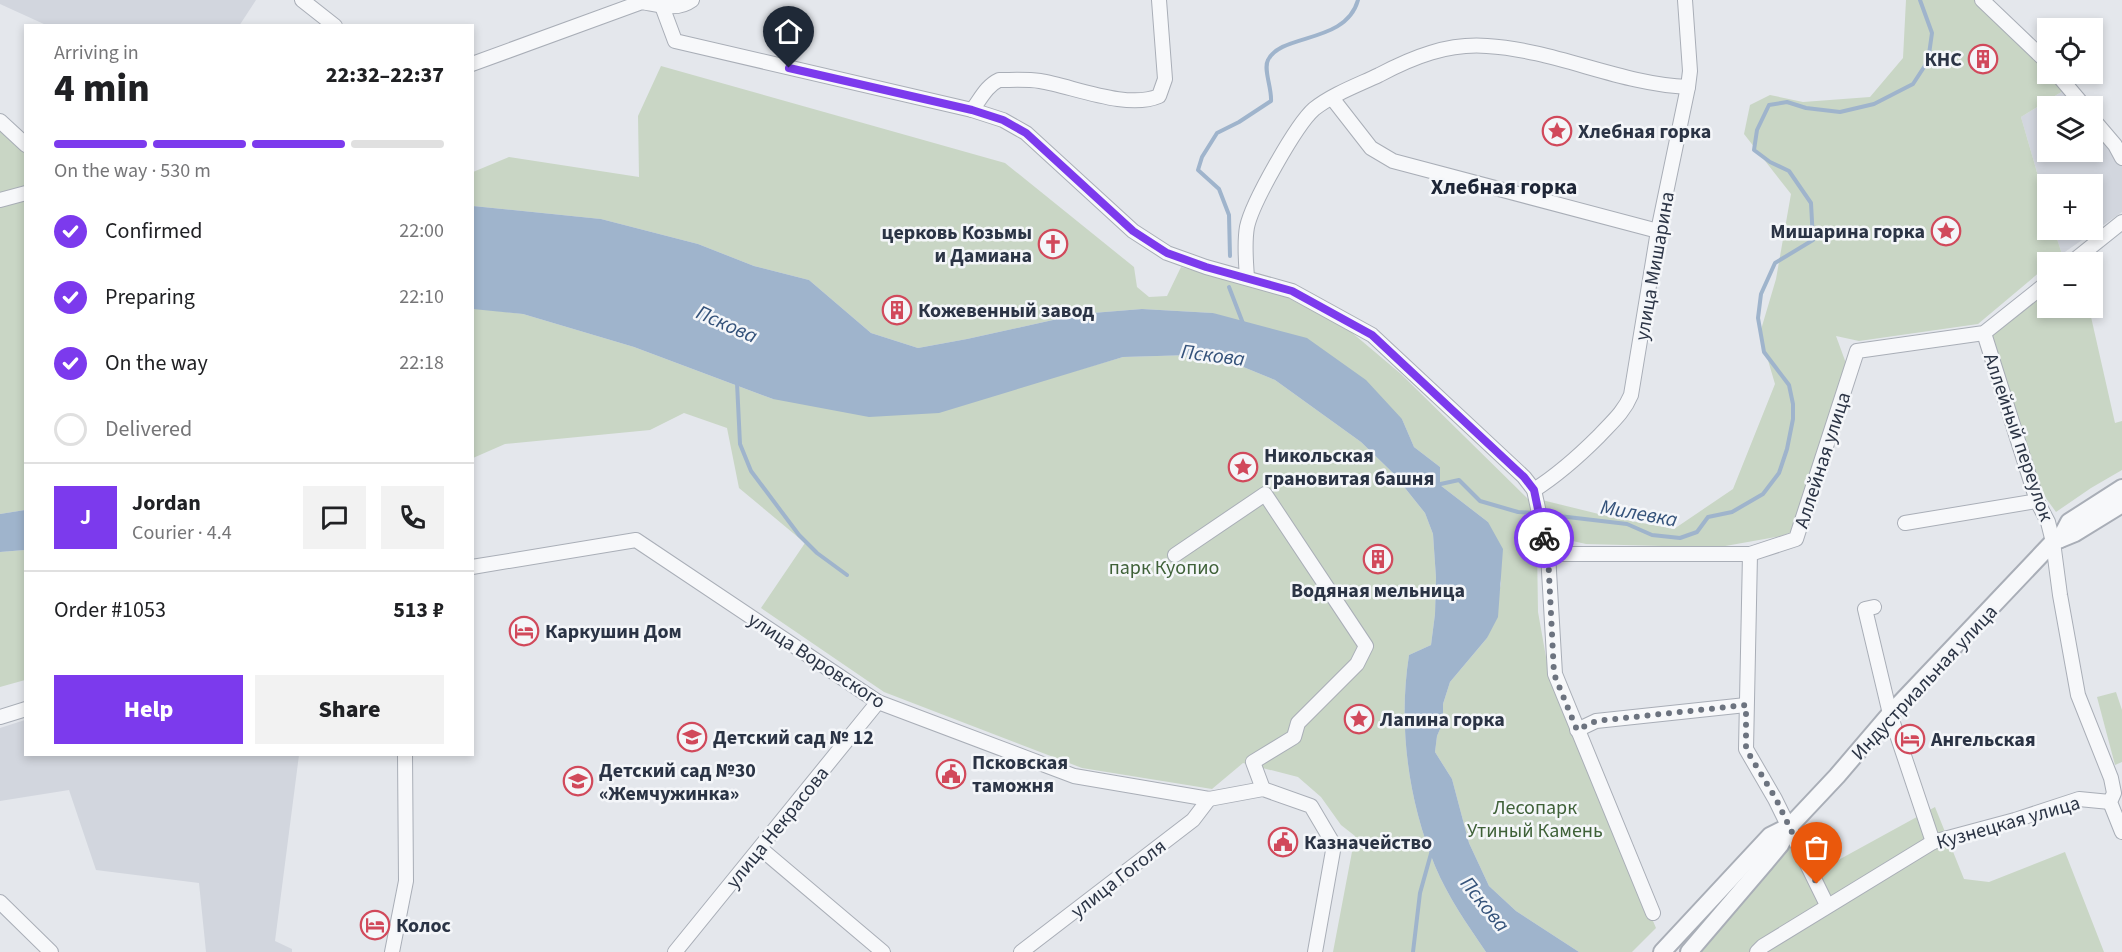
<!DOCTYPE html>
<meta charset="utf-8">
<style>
:root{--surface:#fff;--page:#f2f2f2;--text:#202124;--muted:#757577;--line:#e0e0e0;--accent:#7c3aed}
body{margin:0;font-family:"Source Sans 3",sans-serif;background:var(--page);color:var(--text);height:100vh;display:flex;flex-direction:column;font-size:22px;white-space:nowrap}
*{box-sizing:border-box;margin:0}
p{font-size:20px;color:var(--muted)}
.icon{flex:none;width:33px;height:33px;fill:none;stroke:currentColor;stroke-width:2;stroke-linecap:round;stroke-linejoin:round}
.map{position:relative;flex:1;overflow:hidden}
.drawer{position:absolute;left:24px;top:24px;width:450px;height:732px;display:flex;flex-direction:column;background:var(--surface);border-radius:0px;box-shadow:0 3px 9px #0003}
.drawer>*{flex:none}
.fabs{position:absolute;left:2037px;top:18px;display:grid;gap:12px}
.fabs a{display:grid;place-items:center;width:66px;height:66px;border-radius:0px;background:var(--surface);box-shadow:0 3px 9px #0003;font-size:30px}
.pin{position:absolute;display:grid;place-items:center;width:51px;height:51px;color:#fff;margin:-62px -26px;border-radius:50% 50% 50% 0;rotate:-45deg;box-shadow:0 0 6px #0007}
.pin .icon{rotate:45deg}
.courier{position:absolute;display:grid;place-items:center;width:60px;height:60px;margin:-30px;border:4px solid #7c3aed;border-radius:50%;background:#fff;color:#222;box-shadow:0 2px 8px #0007}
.overview em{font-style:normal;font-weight:800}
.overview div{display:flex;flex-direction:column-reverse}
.overview{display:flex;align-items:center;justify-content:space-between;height:102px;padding:0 30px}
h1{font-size:39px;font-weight:800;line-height:45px}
.bar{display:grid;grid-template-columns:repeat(4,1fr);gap:9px 6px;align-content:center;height:72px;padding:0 30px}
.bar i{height:8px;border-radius:4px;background:var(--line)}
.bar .selected{background:var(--accent)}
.bar p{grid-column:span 4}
.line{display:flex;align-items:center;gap:15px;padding:0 30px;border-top:2px solid var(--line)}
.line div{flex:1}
.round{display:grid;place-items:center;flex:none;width:63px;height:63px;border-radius:0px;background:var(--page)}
ol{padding:0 30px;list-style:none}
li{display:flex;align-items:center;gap:18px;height:66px}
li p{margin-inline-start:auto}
li .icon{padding:6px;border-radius:50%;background:var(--accent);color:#fff;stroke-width:4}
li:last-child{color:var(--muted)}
li i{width:33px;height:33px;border:3px solid var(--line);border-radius:50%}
.cta{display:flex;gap:12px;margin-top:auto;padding:12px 30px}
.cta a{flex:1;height:69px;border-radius:0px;background:var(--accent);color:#fff;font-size:24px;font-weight:800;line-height:69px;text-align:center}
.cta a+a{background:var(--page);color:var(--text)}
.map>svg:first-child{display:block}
.built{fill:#d2d6de}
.green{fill:#c9d6c5}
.water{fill:#9fb4cc}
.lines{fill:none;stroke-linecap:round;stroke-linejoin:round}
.stream{stroke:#9fb4cc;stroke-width:4}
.minor-casing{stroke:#a9aeb7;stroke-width:16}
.tertiary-casing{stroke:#a9aeb7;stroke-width:20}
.minor{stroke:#f7f8fa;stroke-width:14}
.tertiary{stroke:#f7f8fa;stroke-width:16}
.done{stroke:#6c737f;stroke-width:6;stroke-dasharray:0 10.8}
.route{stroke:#7c3aed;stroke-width:8}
.labels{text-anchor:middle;stroke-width:5;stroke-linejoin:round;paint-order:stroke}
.poi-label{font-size:20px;font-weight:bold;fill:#2b3445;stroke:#f4f6f9;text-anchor:start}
.street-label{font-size:20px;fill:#2b3445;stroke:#f4f6f9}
.park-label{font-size:20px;fill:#3f6138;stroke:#f4f6f9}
.water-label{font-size:21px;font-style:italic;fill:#34527a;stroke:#f4f6f9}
.quarter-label{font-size:22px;font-weight:bold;fill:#1d2536;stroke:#f4f6f9}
</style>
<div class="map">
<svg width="2122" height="952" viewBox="0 0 2122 952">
<rect width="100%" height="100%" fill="#e4e7ec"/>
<!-- built -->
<g class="built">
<polygon points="0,0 256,0 239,26 46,25 0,4"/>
<polygon points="2066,89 2080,106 2048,106 2048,152 2092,152 2093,122 2122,160 2122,212 2062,254 2054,230 2092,230 2092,184 2048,184 2047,207 2021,117"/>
<polygon points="25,720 26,754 299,755 275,941 292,949 292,952 206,952 199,883 96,870 69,790 0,801 0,728"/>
</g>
<!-- green -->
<g class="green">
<polygon points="1906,0 1978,0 2047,70 2048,74 2051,74 2066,89 2021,117 2047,207 2048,230 2054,230 2062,254 2052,262 2048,262 2047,266 1978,324 1859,341 1836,336 1847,366 1792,532 1781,536 1703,550 1662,546 1586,544 1550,536 1542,500 1615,518 1674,529 1733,489 1775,384 1760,333 1776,279 1791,194 1744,134 1750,105 1770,95 1803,102 1870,97 1903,58"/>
<polygon points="661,66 1005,163 1134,267 1137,287 1149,297 1167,296 1181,267 1283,295 1350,331 1401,374 1532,503 1537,547 1538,612 1549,674 1656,928 1632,952 1579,952 1516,911 1489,886 1469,843 1452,779 1435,752 1437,736 1443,722 1443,704 1450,682 1487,638 1498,598 1501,583 1488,522 1440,485 1440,467 1414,447 1402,419 1213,313 1142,309 1080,314 967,339 918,348 871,333 809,280 754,266 698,244 601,219 473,206 473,172 509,157 639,177 638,116"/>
<polygon points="0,127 26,152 25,187 0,195"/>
<polygon points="25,196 25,510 0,514 0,203"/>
<polygon points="2047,288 2048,308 2089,308 2115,423 2122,421 2122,470 2091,488 2056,512 2040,490 1989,334"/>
<path d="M475,308L523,314L634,347L773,399L1051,378L1123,357L1192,355L1236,364L1275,380L1361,442L1393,473L1425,513L1433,534L1436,578L1435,614L1431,645L1409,655C1398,725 1408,800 1435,866C1448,897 1467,924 1486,952H1333L1355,836L1341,825L1321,797L1298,777L1243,763L1212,789L1082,768L884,692L761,608L805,543L739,488L727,428L684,413L650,430L505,444L473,458L472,309Z"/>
<polygon points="25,550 25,680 0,687 0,552"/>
<polygon points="2116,692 2122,710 2122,762 2115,765 2097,697"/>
<polygon points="1935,807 1964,879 1989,882 2065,852 2104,952 1695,952 1792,841 1811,875"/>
</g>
<!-- water -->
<g class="water">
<path d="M473,206L601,219L698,244L754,266L809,280L871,333L918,348L967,339L1080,314L1142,309L1213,313L1307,338L1366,380L1402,419L1414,447L1440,467V485L1488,522L1503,549L1498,617L1487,638L1450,682L1443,704V722L1437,736L1435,752L1452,779L1469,843L1489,886L1516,911L1579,952H1486C1467,924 1448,897 1435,866C1408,800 1398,725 1409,655L1431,645L1435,614L1436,578L1433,534L1425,513L1393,473L1361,442L1275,380L1236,364L1192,355L1123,357L939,413L869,417L773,399L634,347L523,314L473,309Z"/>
<polygon points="25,510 25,550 0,552 0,514"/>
</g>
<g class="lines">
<!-- stream -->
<g class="stream">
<path d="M1230,256L1229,215L1219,189L1198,170L1202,157L1217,133L1239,122L1271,101C1272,88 1263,69 1268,60C1281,33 1346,44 1358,0"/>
<polyline points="1229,287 1244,326"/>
<polyline points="737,383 740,444 751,471 799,535 817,553 847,575"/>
<polyline points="1436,485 1459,480 1480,501 1518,512 1535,513"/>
<polyline points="1542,514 1627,524 1652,535 1680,538 1697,532 1708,517 1732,512 1763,494 1779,473 1787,449 1793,419 1793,404 1789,385 1764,352 1758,318 1761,294 1775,263 1813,240 1811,203 1789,171 1770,162 1754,150 1757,130 1769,105 1787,102 1806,108 1840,112 1874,104 1913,84 1928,61 1932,33 1920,0"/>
<polyline points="1413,952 1420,893 1432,850"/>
</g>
<!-- minor casing -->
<g class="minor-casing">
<g id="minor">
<polyline points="302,0 335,26"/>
<polyline points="1982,0 2048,63"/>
<polyline points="662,6 675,41 972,110 1003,120 1026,133 1133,231 1167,253 1206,267 1292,291 1372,335 1524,477 1534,490 1548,554 1555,674 1653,913"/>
<path d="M472,64L642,2C660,5 677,11 692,0"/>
<polyline points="2057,74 2084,106"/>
<polyline points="1332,98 1371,148 1393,161 1658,231"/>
<path d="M972,110C980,100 986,86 999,80C1012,80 1027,79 1040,81C1072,86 1127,110 1159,96L1165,79L1159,0"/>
<polyline points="2092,118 2115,145 2122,158"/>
<polyline points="0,121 26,145"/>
<polyline points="0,200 26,193"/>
<polyline points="2072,262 2122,222"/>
<path d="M1247,278C1246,261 1244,244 1247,227C1252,203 1296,125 1314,109C1333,94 1358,85 1379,75C1413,57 1448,43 1487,46C1556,50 1619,84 1688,87"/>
<polyline points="1984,333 2037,501 2048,522 2053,542 2060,595 2078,695 2111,778 2114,793 2110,802 2122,832"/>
<path d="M1534,490C1559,474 1579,456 1599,436C1612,422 1624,412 1631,395L1658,231L1688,87L1690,71L1685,0"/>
<polyline points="1905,523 2037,501"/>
<polyline points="1548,554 1750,554"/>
<polyline points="1175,555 1265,494 1366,646 1357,664 1298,723 1294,737 1253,762 1263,789"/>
<polyline points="472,567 636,540 878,702 1074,776 1209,799 1263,789 1311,806 1334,845 1315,952"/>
<polyline points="1874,607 1865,609 1890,714 1933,842"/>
<polyline points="0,717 26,709"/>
<polyline points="1577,730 1596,721 1746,705"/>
<polyline points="760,848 883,952"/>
<polyline points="0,902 51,952"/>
<polyline points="1827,905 1775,799 1746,749 1750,554 1796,539 1857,351 1984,333 2048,282"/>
<polyline points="392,952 406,881 405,754"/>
<polyline points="675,952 878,702"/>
<polyline points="1021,952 1193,820 1209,799"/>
<polyline points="1757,952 1763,946 1933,842 2015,820 2079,799 2110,802"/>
</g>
</g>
<!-- tertiary casing -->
<g class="tertiary-casing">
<g id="tertiary">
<polyline points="2060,539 2069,522 2122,488"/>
<polyline points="1662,952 1770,836 1790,826"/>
<polyline points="1689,952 1765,863 1780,845 1790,826 1837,776 1890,714 2053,542 2075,533 2122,504"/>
</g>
</g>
<!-- minor -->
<use href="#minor" class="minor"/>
<!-- tertiary -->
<use href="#tertiary" class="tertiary"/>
</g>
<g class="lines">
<!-- done -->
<polyline class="done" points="1544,538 1548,554 1554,674 1577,730 1596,721 1746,705 1746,749 1776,799 1817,884"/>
<!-- route -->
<polyline class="route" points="789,68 972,110 1003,120 1026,133 1133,231 1167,253 1206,267 1292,291 1372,335 1524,477 1534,490 1544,538"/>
</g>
<!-- icons -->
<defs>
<g id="building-ring" transform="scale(1.5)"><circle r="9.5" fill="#f4f6f9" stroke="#d1495b" stroke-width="1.5"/><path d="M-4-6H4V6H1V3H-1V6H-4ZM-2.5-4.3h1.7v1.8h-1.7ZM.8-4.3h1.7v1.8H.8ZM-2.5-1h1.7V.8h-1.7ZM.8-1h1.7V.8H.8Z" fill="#d1495b"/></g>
<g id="sight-ring" transform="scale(1.5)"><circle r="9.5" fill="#f4f6f9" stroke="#d1495b" stroke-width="1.5"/><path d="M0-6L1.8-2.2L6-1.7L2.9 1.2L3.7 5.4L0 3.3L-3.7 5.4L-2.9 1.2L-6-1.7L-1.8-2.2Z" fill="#d1495b"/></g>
<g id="church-ring" transform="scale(1.5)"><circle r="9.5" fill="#f4f6f9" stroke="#d1495b" stroke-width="1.5"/><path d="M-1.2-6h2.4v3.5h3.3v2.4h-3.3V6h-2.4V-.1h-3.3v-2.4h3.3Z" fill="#d1495b"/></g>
<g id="hotel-ring" transform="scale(1.5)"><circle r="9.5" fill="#f4f6f9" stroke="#d1495b" stroke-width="1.5"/><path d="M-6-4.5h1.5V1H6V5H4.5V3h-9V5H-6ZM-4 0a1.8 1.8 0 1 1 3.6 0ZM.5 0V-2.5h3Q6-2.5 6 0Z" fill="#d1495b"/></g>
<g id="school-ring" transform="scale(1.5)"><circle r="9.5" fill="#f4f6f9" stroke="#d1495b" stroke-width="1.5"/><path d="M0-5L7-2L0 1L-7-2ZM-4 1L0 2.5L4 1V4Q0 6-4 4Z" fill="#d1495b"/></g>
<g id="civic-ring" transform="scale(1.5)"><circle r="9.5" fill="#f4f6f9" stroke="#d1495b" stroke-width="1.5"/><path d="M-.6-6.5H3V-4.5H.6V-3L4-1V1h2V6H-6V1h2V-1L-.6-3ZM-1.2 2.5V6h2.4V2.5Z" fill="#d1495b"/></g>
</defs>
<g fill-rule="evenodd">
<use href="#building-ring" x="1983" y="59"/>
<use href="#sight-ring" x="1557" y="131"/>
<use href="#sight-ring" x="1946" y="231"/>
<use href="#church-ring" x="1053" y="244"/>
<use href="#building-ring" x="897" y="310"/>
<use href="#sight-ring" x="1243" y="467"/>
<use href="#building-ring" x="1378" y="559"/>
<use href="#hotel-ring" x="524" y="631"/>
<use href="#sight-ring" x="1359" y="719"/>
<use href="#school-ring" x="692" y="737"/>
<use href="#hotel-ring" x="1910" y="739"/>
<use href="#civic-ring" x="951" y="774"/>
<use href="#school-ring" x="578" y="781"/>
<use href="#civic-ring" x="1283" y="842"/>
<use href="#hotel-ring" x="375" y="925"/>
</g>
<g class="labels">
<!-- poi labels -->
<g class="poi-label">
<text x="1962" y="66" text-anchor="end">КНС</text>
<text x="1578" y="138">Хлебная горка</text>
<text x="1925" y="238" text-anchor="end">Мишарина горка</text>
<text x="1032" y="239" text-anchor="end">церковь Козьмы<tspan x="1032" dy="23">и Дамиана</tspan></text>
<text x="918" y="317">Кожевенный завод</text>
<text x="1264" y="462">Никольская<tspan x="1264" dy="23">грановитая башня</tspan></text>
<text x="1378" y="597" text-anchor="middle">Водяная мельница</text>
<text x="545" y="638">Каркушин Дом</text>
<text x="1380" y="726">Лапина горка</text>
<text x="713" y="744">Детский сад № 12</text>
<text x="1931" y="746">Ангельская</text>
<text x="972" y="769">Псковская<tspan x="972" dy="23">таможня</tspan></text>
<text x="599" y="777">Детский сад №30<tspan x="599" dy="23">«Жемчужинка»</tspan></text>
<text x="1304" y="849">Казначейство</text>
<text x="396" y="932">Колос</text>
</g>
<!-- street labels -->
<g class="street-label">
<text transform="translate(1654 266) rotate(-80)" y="7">улица Мишарина</text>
<text transform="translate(2019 437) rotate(71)" y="7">Аллейный переулок</text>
<text transform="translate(1822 460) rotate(-72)" y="7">Аллейная улица</text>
<text transform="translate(817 660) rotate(33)" y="7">улица Воровского</text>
<text transform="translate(1924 682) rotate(-47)" y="7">Индустриальная улица</text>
<text transform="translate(2008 822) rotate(-16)" y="7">Кузнецкая улица</text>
<text transform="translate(777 827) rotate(-51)" y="7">улица Некрасова</text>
<text transform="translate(1118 878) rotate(-38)" y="7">улица Гоголя</text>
</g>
<!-- park labels -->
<g class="park-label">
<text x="1164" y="574">парк Куопио</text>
<text x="1535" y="814">Лесопарк<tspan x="1535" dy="23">Утиный Камень</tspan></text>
</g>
<!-- water labels -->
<g class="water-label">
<text transform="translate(727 324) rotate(24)" y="7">Пскова</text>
<text transform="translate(1213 355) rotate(7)" y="7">Пскова</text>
<text transform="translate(1639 513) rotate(10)" y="7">Милевка</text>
<text transform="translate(1485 904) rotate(51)" y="7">Пскова</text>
</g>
<!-- quarter labels -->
<g class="quarter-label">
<text x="1504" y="194">Хлебная горка</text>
</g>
</g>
</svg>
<div class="fabs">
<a><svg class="icon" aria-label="locate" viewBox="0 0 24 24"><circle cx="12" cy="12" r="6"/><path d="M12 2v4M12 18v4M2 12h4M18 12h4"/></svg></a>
<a><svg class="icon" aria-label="layers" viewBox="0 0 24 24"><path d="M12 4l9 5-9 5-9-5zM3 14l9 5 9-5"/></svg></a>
<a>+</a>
<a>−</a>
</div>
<div class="pin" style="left:1817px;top:884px;background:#ea580c"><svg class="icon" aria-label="bag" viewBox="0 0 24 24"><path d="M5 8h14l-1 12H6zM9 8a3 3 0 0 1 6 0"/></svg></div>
<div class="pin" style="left:789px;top:68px;background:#1f2937"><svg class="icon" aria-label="home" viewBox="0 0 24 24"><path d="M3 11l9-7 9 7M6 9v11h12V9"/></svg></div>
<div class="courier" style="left:1544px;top:538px"><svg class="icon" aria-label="bike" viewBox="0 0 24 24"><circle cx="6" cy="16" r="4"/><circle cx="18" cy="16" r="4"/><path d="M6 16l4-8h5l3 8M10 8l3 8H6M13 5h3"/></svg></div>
<section class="drawer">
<div class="overview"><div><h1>4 min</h1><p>Arriving in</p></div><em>22:32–22:37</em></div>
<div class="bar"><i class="selected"></i><i class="selected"></i><i class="selected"></i><i></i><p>On the way · 530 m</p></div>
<ol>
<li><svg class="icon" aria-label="check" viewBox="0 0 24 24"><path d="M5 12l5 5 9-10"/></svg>Confirmed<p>22:00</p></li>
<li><svg class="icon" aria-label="check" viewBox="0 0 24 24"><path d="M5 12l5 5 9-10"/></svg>Preparing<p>22:10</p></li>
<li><svg class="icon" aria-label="check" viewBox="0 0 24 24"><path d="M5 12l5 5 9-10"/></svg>On the way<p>22:18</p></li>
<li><i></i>Delivered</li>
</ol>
<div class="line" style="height:108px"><b class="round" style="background:var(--accent);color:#fff">J</b><div><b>Jordan</b><p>Courier · 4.4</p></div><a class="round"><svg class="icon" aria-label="chat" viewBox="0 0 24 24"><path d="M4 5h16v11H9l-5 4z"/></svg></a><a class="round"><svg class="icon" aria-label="phone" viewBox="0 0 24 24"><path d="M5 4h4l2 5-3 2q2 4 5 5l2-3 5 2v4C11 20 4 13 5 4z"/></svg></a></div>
<div class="line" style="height:78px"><div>Order #1053</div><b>513 ₽</b></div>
<div class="cta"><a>Help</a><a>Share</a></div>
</section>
</div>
